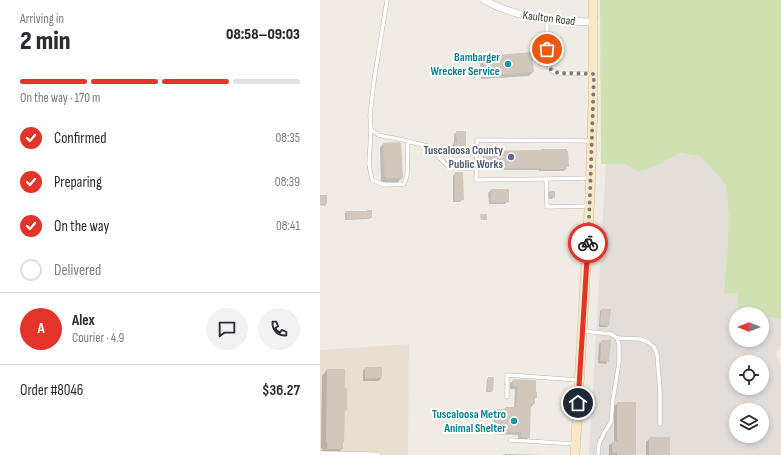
<!DOCTYPE html>
<meta charset="utf-8">
<style>
:root{--surface:#fff;--page:#f2f2f3;--text:#2b2b33;--muted:#7c7c81;--line:#e1e1e2;--accent:#e3342a}
body{margin:0;font-family:"Sofia Sans Condensed",sans-serif;background:var(--page);color:var(--text);height:100vh;display:flex;flex-direction:column;font-size:15px;white-space:nowrap}
*{box-sizing:border-box;margin:0}
p{font-size:13px;color:var(--muted)}
.icon{flex:none;width:22px;height:22px;fill:none;stroke:currentColor;stroke-width:2;stroke-linecap:round;stroke-linejoin:round}
.map{position:relative;flex:1;overflow:hidden}
.sheet{display:flex;flex-direction:column;background:var(--surface);width:320px}
.sheet>*{flex:none}
.needle{width:26px;rotate:270deg}
.controls{position:absolute;left:409px;top:307px;display:grid;gap:8px}
.controls a{display:grid;place-items:center;width:40px;height:40px;border-radius:50%;background:var(--surface);box-shadow:0 2px 6px #0003;font-size:20px}
.pin{position:absolute;display:grid;place-items:center;width:34px;height:34px;color:#fff;margin:-17px;border:2px solid #fff;border-radius:50%;box-shadow:0 1px 4px #0007}
.courier{position:absolute;display:grid;place-items:center;width:40px;height:40px;margin:-20px;border:3px solid #e3342a;border-radius:50%;background:#fff;color:#222;box-shadow:0 1px 5px #0007}
.headline em{font-style:normal;font-weight:800}
.headline div{display:flex;flex-direction:column-reverse}
.headline{display:flex;align-items:center;justify-content:space-between;height:68px;padding:0 20px}
h1{font-size:26px;font-weight:800;line-height:30px}
.bar{display:grid;grid-template-columns:repeat(4,1fr);gap:6px 4px;align-content:center;height:48px;padding:0 20px}
.bar i{height:5px;border-radius:3px;background:var(--line)}
.bar .selected{background:var(--accent)}
.bar p{grid-column:span 4}
.line{display:flex;align-items:center;gap:10px;padding:0 20px;border-top:1px solid var(--line)}
.line div{flex:1}
.round{display:grid;place-items:center;flex:none;width:42px;height:42px;border-radius:21px;background:var(--page)}
ol{padding:0 20px;list-style:none}
li{display:flex;align-items:center;gap:12px;height:44px}
li p{margin-inline-start:auto}
li .icon{padding:4px;border-radius:50%;background:var(--accent);color:#fff;stroke-width:4}
li:last-child{color:var(--muted)}
li i{width:22px;height:22px;border:2px solid var(--line);border-radius:50%}
main{display:flex;flex:1;min-height:0}
.map>svg:first-child{display:block}
.industrial{fill:#e3deda;fill-rule:evenodd}
.education{fill:#e8dfd0}
.green{fill:#d0e1b2}
.shadow{fill:#0003}
.building{fill:#d1c7bc}
.lines{fill:none;stroke-linecap:round;stroke-linejoin:round}
.service-casing{stroke:#beb6ac;stroke-width:4.5}
.minor-casing{stroke:#beb6ac;stroke-width:8}
.secondary-casing{stroke:#ccba99;stroke-width:10}
.service{stroke:#fff;stroke-width:3.5}
.minor{stroke:#fff;stroke-width:7}
.secondary{stroke:#f8e8c7;stroke-width:9}
.done{stroke:#7f7a73;stroke-width:4;stroke-dasharray:0 7.2}
.route{stroke:#e3342a;stroke-width:5}
.culture-dot{fill:#0f9aa8;stroke:#fff;stroke-width:1.5}
.service-dot{fill:#5c6f8a;stroke:#fff;stroke-width:1.5}
.labels{text-anchor:middle;stroke-width:4;stroke-linejoin:round;paint-order:stroke}
.street-label{font-size:12px;fill:#423c35;stroke:#fff}
.culture-label{font-size:12px;font-weight:bold;fill:#0d838f;stroke:#fff;text-anchor:end}
.service-label{font-size:12px;font-weight:bold;fill:#4e5e75;stroke:#fff;text-anchor:end}
</style>
<main>
<section class="sheet">
<div class="headline"><div><h1>2 min</h1><p>Arriving in</p></div><em>08:58–09:03</em></div>
<div class="bar"><i class="selected"></i><i class="selected"></i><i class="selected"></i><i></i><p>On the way · 170 m</p></div>
<ol>
<li><svg class="icon" aria-label="check" viewBox="0 0 24 24"><path d="M5 12l5 5 9-10"/></svg>Confirmed<p>08:35</p></li>
<li><svg class="icon" aria-label="check" viewBox="0 0 24 24"><path d="M5 12l5 5 9-10"/></svg>Preparing<p>08:39</p></li>
<li><svg class="icon" aria-label="check" viewBox="0 0 24 24"><path d="M5 12l5 5 9-10"/></svg>On the way<p>08:41</p></li>
<li><i></i>Delivered</li>
</ol>
<div class="line" style="height:72px"><b class="round" style="background:var(--accent);color:#fff">A</b><div><b>Alex</b><p>Courier · 4.9</p></div><a class="round"><svg class="icon" aria-label="chat" viewBox="0 0 24 24"><path d="M4 5h16v11H9l-5 4z"/></svg></a><a class="round"><svg class="icon" aria-label="phone" viewBox="0 0 24 24"><path d="M5 4h4l2 5-3 2q2 4 5 5l2-3 5 2v4C11 20 4 13 5 4z"/></svg></a></div>
<div class="line" style="height:52px"><div>Order #8046</div><b>$36.27</b></div>
</section>
<div class="map">
<svg width="461" height="455" viewBox="0 0 461 455">
<rect width="100%" height="100%" fill="#f0ece5"/>
<!-- industrial -->
<path class="industrial" d="M360,153L380,156L406,185L409,223L404,293L417,294L418,311L435,314H416V340H442V316L461,319V345L456,354L461,365V455H269L286,164H305L318,172L340,164ZM416,362H442V388H416ZM416,410H442V436H416Z"/>
<!-- education -->
<polygon class="education" points="89,344 88,455 0,455 0,350"/>
<!-- green -->
<polygon class="green" points="280,0 461,0 461,319 442,316 442,314 435,314 418,311 417,294 404,293 409,223 406,185 380,156 360,153 340,164 318,172 305,164 281,164"/>
<!-- shadow -->
<g class="shadow">
<polygon points="164,57 213,72 209,76 161,79 160,60"/>
<polygon points="137,132 145,149 143,151 134,151 134,149 133,149 132,145 134,143 134,134"/>
<polygon points="63,144 82,178 78,182 61,182 60,148"/>
<polygon points="166,152 246,168 246,169 244,171 219,171 219,170 161,170 161,166 163,163 163,154"/>
<polygon points="135,173 143,199 140,202 133,202 133,176"/>
<polygon points="171,190 188,201 185,204 169,204 168,193"/>
<polygon points="230,192 234,197 232,199 229,199 228,193"/>
<polygon points="0,196 6,196 6,204 5,206 0,205"/>
<polygon points="27,212 51,217 49,219 25,220 25,213"/>
<polygon points="282,310 288,326 287,327 279,327 280,311"/>
<polygon points="282,341 288,361 286,364 278,363 279,344"/>
<polygon points="45,368 61,378 59,381 43,381 43,371"/>
<polygon points="7,370 26,410 24,412 23,442 22,444 22,449 16,454 2,454 2,448 1,448 2,376"/>
<polygon points="169,378 173,391 171,392 166,392 167,379"/>
<polygon points="193,380 216,398 214,399 214,404 210,408 209,437 205,441 198,440 198,435 173,434 174,413 177,410 183,410 186,408 194,408 195,389 190,389 190,383"/>
<polygon points="298,403 315,455 289,455 289,445 294,442 294,406"/>
<polygon points="330,438 349,455 326,455 326,442"/>
<polygon points="185,454 220,455 183,455"/>
</g>
<!-- building -->
<g class="building">
<polygon points="212,52 214,72 165,76 163,56"/>
<polygon points="136,131 146,131 146,149 136,149 136,147 135,147 135,142 137,142"/>
<polygon points="79,142 81,143 83,178 65,179 63,143"/>
<polygon points="221,149 247,149 247,151 248,151 249,167 247,167 247,169 221,169 221,168 163,168 163,162 165,162 165,151 221,150"/>
<polygon points="135,172 143,172 144,200 135,200"/>
<rect x="171" y="189" width="18" height="13"/>
<polygon points="230,191 235,191 235,198 230,197"/>
<rect x="0" y="195" width="7" height="9"/>
<polygon points="47,210 52,210 52,218 27,219 26,211 47,211"/>
<polygon points="160,214 167,214 167,220 161,220"/>
<polygon points="281,309 291,309 289,326 280,325"/>
<polygon points="281,340 291,340 289,362 280,361"/>
<polygon points="45,367 62,367 62,378 45,379"/>
<polygon points="7,369 25,369 25,388 27,388 27,410 25,410 24,442 23,442 23,449 7,449 7,442 6,442"/>
<polygon points="168,377 174,377 173,391 167,391"/>
<polygon points="193,379 216,380 216,392 217,392 217,398 215,398 215,404 211,404 210,438 201,437 201,432 176,431 177,409 185,409 185,407 197,407 198,386 193,386"/>
<polygon points="297,402 316,402 316,455 297,455 297,453 292,453 292,441 297,441"/>
<rect x="329" y="437" width="21" height="18"/>
</g>
<g class="lines">
<!-- service casing -->
<g class="service-casing">
<g id="service">
<polyline points="67,0 54,81 50,115 51,129 49,164 52,180 65,185 84,184 87,176 88,141"/>
<polyline points="227,20 227,63 232,71 239,73 272,74"/>
<polyline points="51,129 58,135 83,140 107,146 128,166 138,168 157,168"/>
<polyline points="226,179 156,180 157,140 271,141"/>
<polyline points="269,206 227,207 226,179 270,178"/>
<polyline points="263,331 291,334 297,338 299,345 299,362 293,399 291,422 284,433 279,444 278,455"/>
<polyline points="297,338 320,339 328,342 334,347 337,354 340,392 340,424"/>
<polyline points="187,397 187,375 258,380"/>
<polyline points="190,440 255,444"/>
<polyline points="0,453 53,454 59,455"/>
</g>
</g>
<!-- minor casing -->
<g class="minor-casing">
<path id="minor" d="M164,0C201,20 233,21 274,22"/>
</g>
<!-- secondary casing -->
<g class="secondary-casing">
<polyline id="secondary" points="255,455 270,194 273,104 273,0"/>
</g>
<!-- service -->
<use href="#service" class="service"/>
<!-- minor -->
<use href="#minor" class="minor"/>
<!-- secondary -->
<use href="#secondary" class="secondary"/>
</g>
<g class="lines">
<!-- done -->
<polyline class="done" points="227,49 227,64 232,71 239,73 274,74 270,194 268,243"/>
<!-- route -->
<polyline class="route" points="258,403 268,243"/>
</g>
<!-- markers -->
<g class="culture-dot">
<circle cx="188" cy="64" r="4"/>
<circle cx="194" cy="421" r="4"/>
</g>
<circle class="service-dot" cx="191" cy="157" r="4"/>
<g class="labels">
<!-- street labels -->
<g class="street-label">
<text transform="translate(229 18) rotate(7)" y="4">Kaulton Road</text>
</g>
<!-- culture labels -->
<g class="culture-label">
<text x="180" y="61">Bambarger<tspan x="180" dy="14">Wrecker Service</tspan></text>
<text x="186" y="418">Tuscaloosa Metro<tspan x="186" dy="14">Animal Shelter</tspan></text>
</g>
<!-- service labels -->
<g class="service-label">
<text x="183" y="154">Tuscaloosa County<tspan x="183" dy="14">Public Works</tspan></text>
</g>
</g>
</svg>
<div class="controls">
<a><svg class="needle" viewBox="-14 -14 28 28"><path d="M0-13l5 13h-10z" fill="#e53935"/><path d="M0 13l5-13h-10z" fill="#7c7c81"/></svg></a>
<a><svg class="icon" aria-label="locate" viewBox="0 0 24 24"><circle cx="12" cy="12" r="6"/><path d="M12 2v4M12 18v4M2 12h4M18 12h4"/></svg></a>
<a><svg class="icon" aria-label="layers" viewBox="0 0 24 24"><path d="M12 4l9 5-9 5-9-5zM3 14l9 5 9-5"/></svg></a>
</div>
<div class="pin" style="left:227px;top:49px;background:#ea580c"><svg class="icon" aria-label="bag" viewBox="0 0 24 24"><path d="M5 8h14l-1 12H6zM9 8a3 3 0 0 1 6 0"/></svg></div>
<div class="pin" style="left:258px;top:403px;background:#1f2937"><svg class="icon" aria-label="home" viewBox="0 0 24 24"><path d="M3 11l9-7 9 7M6 9v11h12V9"/></svg></div>
<div class="courier" style="left:268px;top:243px"><svg class="icon" aria-label="bike" viewBox="0 0 24 24"><circle cx="6" cy="16" r="4"/><circle cx="18" cy="16" r="4"/><path d="M6 16l4-8h5l3 8M10 8l3 8H6M13 5h3"/></svg></div>
</div>
</main>
